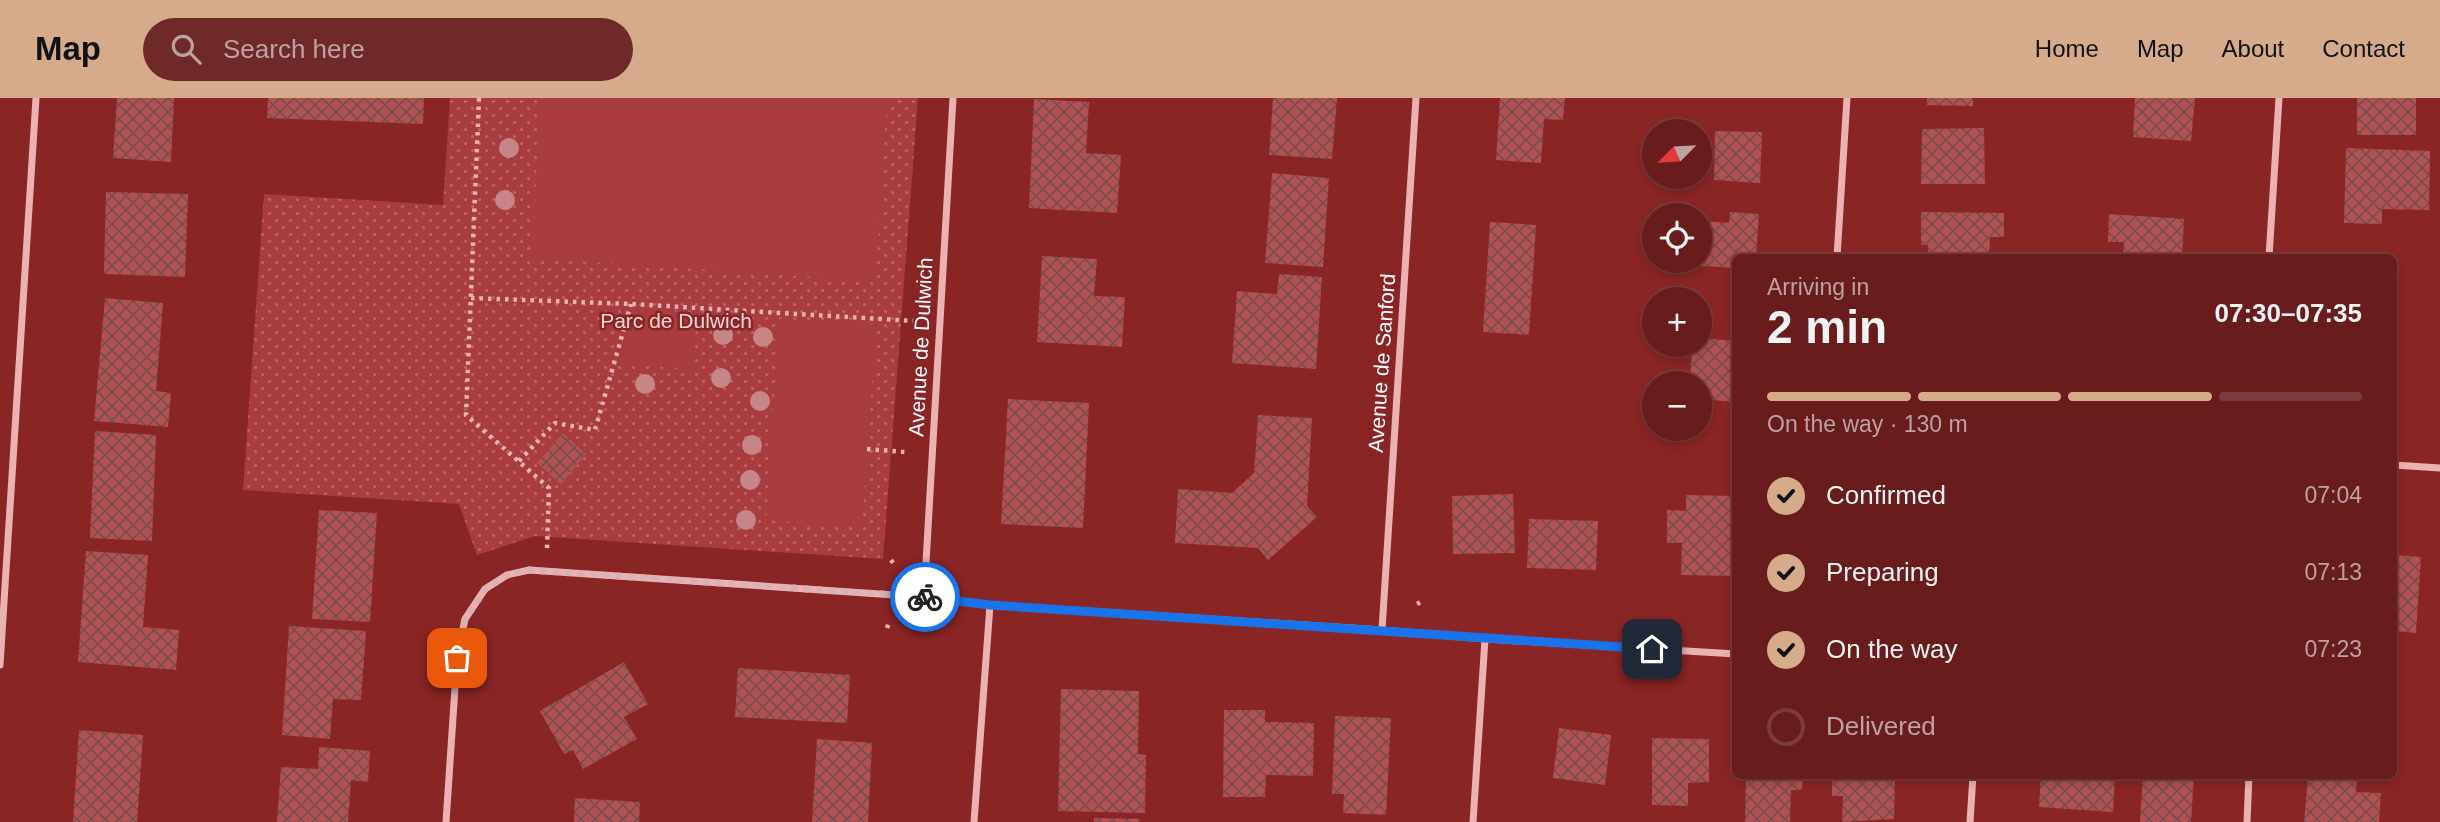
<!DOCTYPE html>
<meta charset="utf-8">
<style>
:root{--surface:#681c1c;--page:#702929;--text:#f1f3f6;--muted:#bda1a3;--line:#7b3a3b;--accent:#d6ab8b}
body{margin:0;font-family:Helvetica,sans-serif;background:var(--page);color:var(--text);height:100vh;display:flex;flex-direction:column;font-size:26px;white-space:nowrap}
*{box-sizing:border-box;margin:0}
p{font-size:23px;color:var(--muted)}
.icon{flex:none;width:38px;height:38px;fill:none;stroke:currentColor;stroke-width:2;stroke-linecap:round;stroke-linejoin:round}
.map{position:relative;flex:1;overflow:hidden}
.drawer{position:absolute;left:1732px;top:156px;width:665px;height:525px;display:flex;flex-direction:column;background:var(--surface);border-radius:10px;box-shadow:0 4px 10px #0003,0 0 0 2px var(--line)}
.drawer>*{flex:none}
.needle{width:46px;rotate:246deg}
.fabs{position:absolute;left:1642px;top:21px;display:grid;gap:14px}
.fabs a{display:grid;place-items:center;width:70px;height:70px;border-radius:50%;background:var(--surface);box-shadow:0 4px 10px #0003,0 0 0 2px var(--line);font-size:35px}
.pin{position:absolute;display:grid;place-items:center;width:60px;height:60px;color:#fff;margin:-30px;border-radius:14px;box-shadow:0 4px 10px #0006}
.courier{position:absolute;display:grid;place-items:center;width:70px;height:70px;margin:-35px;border:5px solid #1a73e8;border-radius:50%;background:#fff;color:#222;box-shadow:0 2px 9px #0007}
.head em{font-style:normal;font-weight:700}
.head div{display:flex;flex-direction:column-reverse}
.head{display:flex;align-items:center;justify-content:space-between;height:119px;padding:0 35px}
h1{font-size:46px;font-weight:700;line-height:52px}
.bar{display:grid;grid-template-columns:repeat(4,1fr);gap:10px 7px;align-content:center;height:84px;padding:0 35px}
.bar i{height:9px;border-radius:5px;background:var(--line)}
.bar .current{background:var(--accent)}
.bar p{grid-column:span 4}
ol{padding:0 35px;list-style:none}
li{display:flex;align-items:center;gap:21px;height:77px}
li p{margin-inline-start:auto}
li .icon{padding:7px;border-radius:50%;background:var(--accent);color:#111;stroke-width:4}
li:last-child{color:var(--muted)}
li i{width:38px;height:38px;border:4px solid var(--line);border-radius:50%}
header{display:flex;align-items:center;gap:42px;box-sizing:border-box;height:98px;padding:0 35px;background:var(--accent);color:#111}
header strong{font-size:33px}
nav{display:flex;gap:38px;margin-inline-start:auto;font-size:24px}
.search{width:490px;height:63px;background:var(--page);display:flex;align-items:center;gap:18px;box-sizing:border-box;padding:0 24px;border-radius:38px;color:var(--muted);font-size:26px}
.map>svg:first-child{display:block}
.park{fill:url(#park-dots)}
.garden{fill:#a83c3e}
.building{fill:url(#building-cross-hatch)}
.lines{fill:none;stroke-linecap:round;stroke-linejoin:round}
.path{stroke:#eab2b3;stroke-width:4.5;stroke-dasharray:3.5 5;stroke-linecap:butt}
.street{stroke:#eab2b3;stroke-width:7}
.tree{fill:#c68687}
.done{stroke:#d6b3b3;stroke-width:7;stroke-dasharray:0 12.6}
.route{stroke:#1a73e8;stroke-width:9}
.labels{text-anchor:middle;stroke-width:5;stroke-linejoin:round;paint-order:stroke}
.park-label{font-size:21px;fill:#f7d6d7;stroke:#8a2525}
.street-label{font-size:21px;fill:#fff;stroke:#8a2525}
</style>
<header>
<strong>Map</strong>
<div class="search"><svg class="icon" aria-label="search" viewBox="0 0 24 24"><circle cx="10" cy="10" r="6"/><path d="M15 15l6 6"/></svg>Search here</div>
<nav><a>Home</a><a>Map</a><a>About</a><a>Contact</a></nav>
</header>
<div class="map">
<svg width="2440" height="724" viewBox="0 0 2440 724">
<defs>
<pattern id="park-dots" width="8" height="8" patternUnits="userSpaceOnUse" patternTransform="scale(1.75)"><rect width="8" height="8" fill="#a83c3e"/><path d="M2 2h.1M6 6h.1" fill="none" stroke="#b96365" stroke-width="1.8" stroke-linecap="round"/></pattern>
<pattern id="building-cross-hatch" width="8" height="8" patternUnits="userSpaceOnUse" patternTransform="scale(1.75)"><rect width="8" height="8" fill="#b25152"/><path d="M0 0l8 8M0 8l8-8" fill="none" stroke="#7a4e4f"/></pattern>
</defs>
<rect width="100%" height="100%" fill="#8a2525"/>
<!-- park -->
<polygon class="park" points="450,0 918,0 883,461 535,438 477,457 459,406 243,392 264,96 443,107"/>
<!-- garden -->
<g class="garden">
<polygon points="541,0 887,0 876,183 531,160"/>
<polygon points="626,211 697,214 692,271 610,265"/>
<polygon points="779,221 876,227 862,429 766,422"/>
</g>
<!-- building -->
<g class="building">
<polygon points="117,0 174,0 171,64 113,60"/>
<polygon points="268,0 424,0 423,26 267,20"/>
<polygon points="1273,0 1337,0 1332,61 1269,57"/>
<polygon points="1500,0 1565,0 1563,22 1544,21 1541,65 1496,62"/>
<polygon points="1927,0 1973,0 1973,8 1927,7"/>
<polygon points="2135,0 2195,0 2191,43 2133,39"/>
<rect x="2357" y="0" width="59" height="37"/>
<polygon points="1034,1 1089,4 1086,55 1121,57 1117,115 1029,110"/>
<polygon points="1984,30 1985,86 1921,86 1922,31"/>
<polygon points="1715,33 1762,34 1760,85 1714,82"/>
<polygon points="2346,50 2430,53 2429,112 2382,111 2382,126 2344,125"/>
<polygon points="1272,75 1329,80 1323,169 1265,165"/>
<polygon points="106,94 188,96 185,179 104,176"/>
<polygon points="1730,114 1759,116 1756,159 1736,159 1736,170 1668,166 1668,163 1699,163 1699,123 1729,125"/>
<polygon points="1921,114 2004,115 2004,139 1990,139 1989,159 1928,159 1928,147 1921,147"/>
<polygon points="2109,116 2184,121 2182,159 2123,159 2124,144 2108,144"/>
<polygon points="1490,124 1536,127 1529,237 1483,234"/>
<polygon points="1042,158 1097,161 1094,198 1125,199 1122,249 1037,244"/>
<polygon points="1279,176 1322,179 1316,271 1232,265 1237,193 1277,196"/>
<polygon points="105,200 163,205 156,293 171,295 168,329 94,323"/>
<polygon points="1699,240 1736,243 1736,304 1699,301 1699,285 1690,285 1692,247 1699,247"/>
<polygon points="1008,301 1089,305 1083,430 1001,426"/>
<polygon points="1258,317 1312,320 1307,408 1317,419 1268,462 1258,450 1175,445 1178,391 1232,395 1254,375"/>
<polygon points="95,333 156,337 152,443 90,440"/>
<polygon points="563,335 586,356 561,386 537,365"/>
<polygon points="1513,396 1515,455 1453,456 1452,398"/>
<polygon points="1686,397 1736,398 1736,478 1681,477 1682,445 1667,445 1667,412 1686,413"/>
<polygon points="319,412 377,415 370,524 312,521"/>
<polygon points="1529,421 1598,423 1596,472 1527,470"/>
<polygon points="86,453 148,457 143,529 179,532 176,572 78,564"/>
<polygon points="2394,457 2421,459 2416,535 2394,533"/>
<polygon points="289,528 366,533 361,602 333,601 330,641 282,637"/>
<polygon points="624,564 648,606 624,619 637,641 583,671 573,652 564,656 540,613"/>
<polygon points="738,570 850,577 847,625 735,619"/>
<polygon points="1061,591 1139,593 1138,656 1146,657 1145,715 1058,713"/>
<polygon points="1224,612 1265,612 1265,624 1314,625 1313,678 1266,677 1265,699 1223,699"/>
<polygon points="1335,618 1391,620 1386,717 1343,715 1344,696 1332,696"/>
<polygon points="1559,630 1611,637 1605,687 1553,680"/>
<polygon points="79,632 143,637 137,724 73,724"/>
<polygon points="1652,640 1709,641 1709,684 1688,685 1688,708 1652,707"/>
<polygon points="817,641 872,645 868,724 812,724"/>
<polygon points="319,649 370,653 368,684 351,682 348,724 277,724 281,669 318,671"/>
<polygon points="1746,677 1803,677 1802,692 1791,692 1790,724 1745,724"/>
<polygon points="1832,677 1895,677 1894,721 1842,724 1843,698 1832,698"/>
<polygon points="2041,677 2115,677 2113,714 2039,709"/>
<polygon points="2143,677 2194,677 2191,724 2140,724"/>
<polygon points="2308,677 2357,677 2356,694 2381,695 2379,724 2304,724"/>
<polygon points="575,700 640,704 639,724 574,724"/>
<polygon points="1094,720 1140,721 1139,724 1094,724"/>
</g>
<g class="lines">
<!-- path -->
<g class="path">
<polyline points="479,0 466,317 549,390 547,451"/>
<polyline points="471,200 631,206 914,223"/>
<polyline points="867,351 905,354"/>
<polyline points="519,363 555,325 595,332 631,206"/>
<polyline points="891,462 894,466"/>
<polyline points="1417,506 1422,503"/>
<polyline points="887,530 889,524"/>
</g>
<!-- street -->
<g class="street">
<polyline points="1837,159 1847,0"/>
<polyline points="2269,159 2279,0"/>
<polyline points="2394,367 2440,370"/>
<polyline points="924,499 953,0"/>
<polyline points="1382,532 1416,0"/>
<polyline points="0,567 36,0"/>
<polyline points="446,724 457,560 465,521 485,491 507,477 529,472 924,499 990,507 1382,532 1485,541 1736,556"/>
<polyline points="974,724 990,507"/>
<polyline points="1473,724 1485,541"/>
<polyline points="1970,724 1973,677"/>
<polyline points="2247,724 2249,677"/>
</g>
</g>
<!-- trees -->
<g class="tree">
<circle cx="509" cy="50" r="10"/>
<circle cx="505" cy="102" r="10"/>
<circle cx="723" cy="237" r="10"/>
<circle cx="763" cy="239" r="10"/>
<circle cx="721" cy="280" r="10"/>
<circle cx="645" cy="286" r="10"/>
<circle cx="760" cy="303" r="10"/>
<circle cx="752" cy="347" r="10"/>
<circle cx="750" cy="382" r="10"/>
<circle cx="746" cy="422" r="10"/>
</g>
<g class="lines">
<!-- done -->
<polyline class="done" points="457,560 465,521 485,491 507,477 529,472 925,499"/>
<!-- route -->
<polyline class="route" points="925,499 990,507 1652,551"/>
</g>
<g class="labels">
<!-- park labels -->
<g class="park-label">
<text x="676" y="230">Parc de Dulwich</text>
</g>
<!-- street labels -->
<g class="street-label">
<text transform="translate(921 249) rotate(-87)" y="7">Avenue de Dulwich</text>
<text transform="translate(1382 265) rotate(-86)" y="7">Avenue de Sanford</text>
</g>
</g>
</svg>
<div class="fabs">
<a><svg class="needle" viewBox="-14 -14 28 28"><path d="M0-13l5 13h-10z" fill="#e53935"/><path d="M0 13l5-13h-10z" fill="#bda1a3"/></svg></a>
<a><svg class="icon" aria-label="locate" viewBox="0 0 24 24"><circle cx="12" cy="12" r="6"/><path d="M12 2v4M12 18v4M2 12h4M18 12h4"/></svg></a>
<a>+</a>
<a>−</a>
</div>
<div class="pin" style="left:457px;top:560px;background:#ea580c"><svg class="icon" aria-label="bag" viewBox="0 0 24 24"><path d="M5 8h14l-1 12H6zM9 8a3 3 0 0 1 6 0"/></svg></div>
<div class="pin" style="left:1652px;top:551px;background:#1f2937"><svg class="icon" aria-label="home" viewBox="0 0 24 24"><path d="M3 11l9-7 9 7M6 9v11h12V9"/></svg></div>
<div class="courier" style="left:925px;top:499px"><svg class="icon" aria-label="bike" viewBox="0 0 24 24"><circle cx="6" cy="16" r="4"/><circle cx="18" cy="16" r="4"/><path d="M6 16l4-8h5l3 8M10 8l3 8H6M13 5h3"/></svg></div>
<section class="drawer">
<div class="head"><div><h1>2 min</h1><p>Arriving in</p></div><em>07:30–07:35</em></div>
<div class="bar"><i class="current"></i><i class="current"></i><i class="current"></i><i></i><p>On the way · 130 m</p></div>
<ol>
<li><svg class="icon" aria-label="check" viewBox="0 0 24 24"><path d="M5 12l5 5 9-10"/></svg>Confirmed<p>07:04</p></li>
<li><svg class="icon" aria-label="check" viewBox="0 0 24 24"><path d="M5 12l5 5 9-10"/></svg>Preparing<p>07:13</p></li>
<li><svg class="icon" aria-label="check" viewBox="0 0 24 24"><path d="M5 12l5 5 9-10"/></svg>On the way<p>07:23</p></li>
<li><i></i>Delivered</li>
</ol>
</section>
</div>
